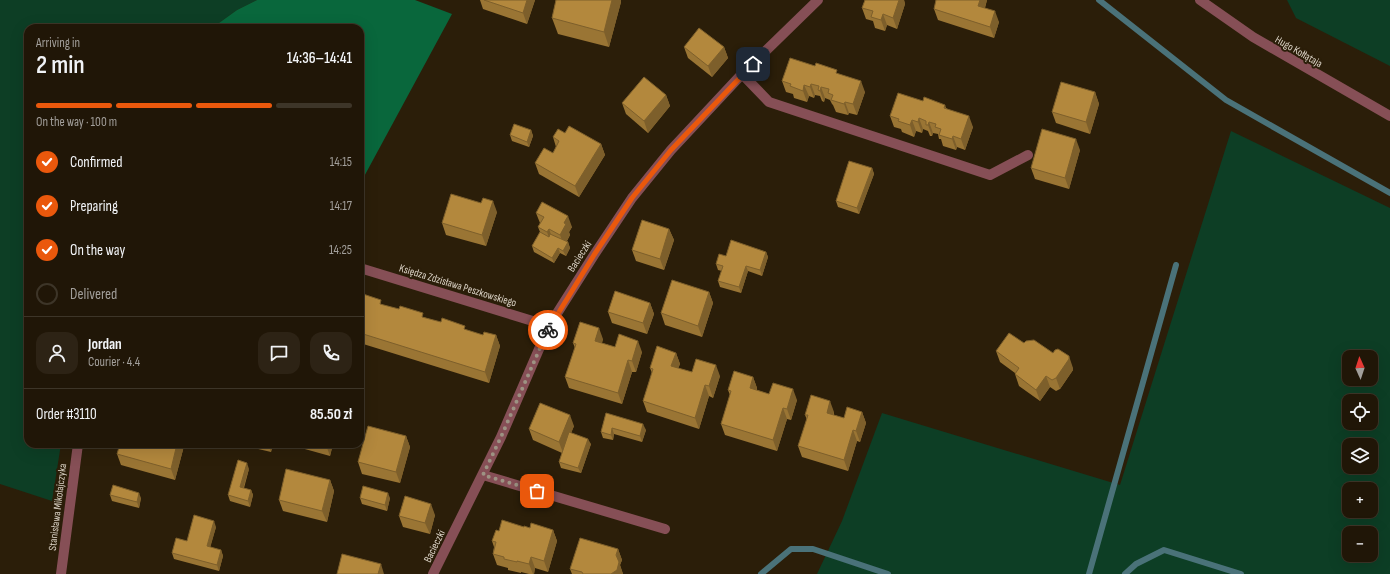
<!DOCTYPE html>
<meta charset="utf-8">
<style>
:root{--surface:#201607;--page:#2d2315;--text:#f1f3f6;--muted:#a29f9b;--line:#3d3528;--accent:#ea580c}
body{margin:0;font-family:"Sofia Sans Condensed",sans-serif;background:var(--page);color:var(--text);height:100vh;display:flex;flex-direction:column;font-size:15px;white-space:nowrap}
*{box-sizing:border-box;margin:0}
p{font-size:13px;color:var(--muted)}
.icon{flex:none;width:22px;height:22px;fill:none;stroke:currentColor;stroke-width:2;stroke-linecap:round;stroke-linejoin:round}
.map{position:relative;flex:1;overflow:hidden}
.panel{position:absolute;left:24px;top:24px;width:340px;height:424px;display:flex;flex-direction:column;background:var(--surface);border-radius:12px;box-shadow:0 4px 16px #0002,0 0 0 1px var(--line)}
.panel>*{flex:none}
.needle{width:26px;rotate:357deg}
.controls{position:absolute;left:1342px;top:350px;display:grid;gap:8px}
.controls a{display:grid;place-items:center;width:36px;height:36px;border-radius:8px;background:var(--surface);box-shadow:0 4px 16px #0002,0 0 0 1px var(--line);font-size:20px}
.pin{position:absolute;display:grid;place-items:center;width:34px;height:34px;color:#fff;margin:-17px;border-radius:8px;box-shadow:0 2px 6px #0006}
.courier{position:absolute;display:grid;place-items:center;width:40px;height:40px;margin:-20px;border:3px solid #ea580c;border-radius:50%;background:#fff;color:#222;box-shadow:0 1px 5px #0007}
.overview em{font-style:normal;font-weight:600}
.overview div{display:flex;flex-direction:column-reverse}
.overview{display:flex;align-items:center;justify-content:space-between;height:68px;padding:0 12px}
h1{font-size:26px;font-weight:600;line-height:30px}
.bar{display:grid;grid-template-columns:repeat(4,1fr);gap:6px 4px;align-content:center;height:48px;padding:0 12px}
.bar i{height:5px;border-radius:3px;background:var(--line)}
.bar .current{background:var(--accent)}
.bar p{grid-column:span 4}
.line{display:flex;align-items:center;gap:10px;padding:0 12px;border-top:1px solid var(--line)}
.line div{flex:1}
.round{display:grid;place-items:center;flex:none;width:42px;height:42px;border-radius:12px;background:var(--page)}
ol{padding:0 12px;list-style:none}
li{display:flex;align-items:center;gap:12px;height:44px}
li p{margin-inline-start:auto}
li .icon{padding:4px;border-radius:50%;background:var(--accent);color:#fff;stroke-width:4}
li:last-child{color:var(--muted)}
li i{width:22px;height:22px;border:2px solid var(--line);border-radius:50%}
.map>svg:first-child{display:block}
.green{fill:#0d3e25;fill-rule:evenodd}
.forest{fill:#09673c}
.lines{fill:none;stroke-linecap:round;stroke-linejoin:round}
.stream{stroke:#4a7279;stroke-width:6}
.service{stroke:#864f56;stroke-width:10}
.minor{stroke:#864f56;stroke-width:10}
.tertiary{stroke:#864f56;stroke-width:10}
.wall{fill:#9a7534}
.shaded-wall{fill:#7d5f2b}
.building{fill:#b3883d;stroke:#7d5f2b}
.done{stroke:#9d9383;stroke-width:4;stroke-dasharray:0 7.2}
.route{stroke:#ea580c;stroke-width:5}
.labels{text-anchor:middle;stroke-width:4;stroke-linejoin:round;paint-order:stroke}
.street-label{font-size:11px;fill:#dad2c5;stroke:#2b1e09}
</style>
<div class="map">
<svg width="1390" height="574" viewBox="0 0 1390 574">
<rect width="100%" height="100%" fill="#2b1e09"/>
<!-- green -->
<g class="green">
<polygon points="0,0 257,0 237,10 212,28 28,28 28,444 61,444 52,501 0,484"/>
<polygon points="1287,0 1390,0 1390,66 1296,18"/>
<path d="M1231,131L1390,208V574H817L842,521L882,413L1120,485ZM1349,357H1371V379H1349ZM1349,401H1371V423H1349ZM1349,445H1371V467H1349ZM1349,489H1371V511H1349ZM1349,533H1371V555H1349Z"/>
</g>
<!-- forest -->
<polygon class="forest" points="257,0 415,0 452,14 360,184 360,28 212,28 237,10"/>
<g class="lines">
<!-- stream -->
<g class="stream">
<polyline points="1099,0 1226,100 1390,193"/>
<polyline points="761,574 791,549 813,549 888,574"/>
<polyline points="1089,574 1176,265"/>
<polyline points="1125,574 1136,564 1164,550 1241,574"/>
</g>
<!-- service -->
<polyline class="service" points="742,74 769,102 990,175 1028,155"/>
<!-- minor -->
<g class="minor">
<polyline points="360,268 549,326"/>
<polyline points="483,475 665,529"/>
<polyline points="61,574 78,444"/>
<polyline points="433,574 501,437 549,326 594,255 632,198 671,150 742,74 818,0"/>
</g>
<!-- tertiary -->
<polyline class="tertiary" points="1200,0 1253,37 1390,116"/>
</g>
<!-- wall -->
<g class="wall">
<polygon points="480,0 535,0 527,24 483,9"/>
<polygon points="556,0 621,0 621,2 609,47 558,34 552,18"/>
<polygon points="865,0 904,0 905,4 897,29 887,25 885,31 875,28 873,21 866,19 862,8"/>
<polygon points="987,0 985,8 999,22 994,38 938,20 934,9"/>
<polygon points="684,47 724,47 728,58 712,77 688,58"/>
<polygon points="838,74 865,92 857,115 849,113 848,115 836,112 833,105 832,104 830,100 825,98 824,102 822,101 820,96 815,95 814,98 809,96 807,102 794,98 793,94 786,92 782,81"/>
<polygon points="1095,92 1099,104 1090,134 1056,123 1052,112"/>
<polygon points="666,95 670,106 648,133 626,114 622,103"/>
<polygon points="923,101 945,105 946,108 973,127 965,150 957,147 956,150 943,146 941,139 939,139 938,134 933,133 932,136 930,136 928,131 923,129 922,133 916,131 914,137 902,132 901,129 894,127 890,116"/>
<polygon points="531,130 533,136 529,147 512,141 510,135"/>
<polygon points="565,133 601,144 605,155 579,197 539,174 535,163 553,153 556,147 553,137"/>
<polygon points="1080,150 1069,189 1035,179 1031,168"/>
<polygon points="872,168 874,174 859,214 838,207 836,201"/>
<polygon points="497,212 486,246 446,235 442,223"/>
<polygon points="536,213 572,227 569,232 570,235 567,241 568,242 570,248 566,256 560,253 554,263 534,252 532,246 540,232 538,227 540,223"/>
<polygon points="669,229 674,240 664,270 636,261 632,250"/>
<polygon points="766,252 768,257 762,276 748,271 741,293 720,287 718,281 722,271 718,270 716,264 726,256"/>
<polygon points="709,292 713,303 702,337 665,325 661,313"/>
<polygon points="360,293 383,305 483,335 496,335 500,346 489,383 360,343"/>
<polygon points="650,303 654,314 647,334 612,323 608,312"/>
<polygon points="603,339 602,343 615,347 642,352 636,372 632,372 622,404 569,388 565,377 575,348 573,343"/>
<polygon points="1024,343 1073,368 1073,370 1060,389 1056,391 1050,387 1040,401 1019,386 1015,374 1015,373 1000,362 996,351"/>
<polygon points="676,353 680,364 678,368 692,372 720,376 713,398 709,396 699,429 647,412 643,401 652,373 650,368"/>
<polygon points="753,377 757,388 757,390 769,394 797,400 791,420 787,419 777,451 725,435 721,424 730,395 728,390"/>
<polygon points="834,412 834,415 844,418 862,412 866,423 860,442 857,441 848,471 802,457 798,446 807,420 805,415"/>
<polygon points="606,413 646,430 642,442 614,434 613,440 603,438 601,432"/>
<polygon points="574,426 571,433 591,444 581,473 561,468 559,462 562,453 533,440 529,429"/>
<polygon points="406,436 410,447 400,483 362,474 358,462"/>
<polygon points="238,444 273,444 271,452"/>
<polygon points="293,444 333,444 330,456 294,446"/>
<polygon points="184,446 175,480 121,465 117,454"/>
<polygon points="249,469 244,488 251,490 253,495 250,507 230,501 228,495"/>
<polygon points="330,480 334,491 327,522 283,511 279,500"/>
<polygon points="110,495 141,498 139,508 112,501"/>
<polygon points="360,498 390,498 387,511 362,504"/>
<polygon points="435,515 430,534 403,527 399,516"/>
<polygon points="216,527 210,547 221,550 223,556 219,571 174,559 172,553 187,541"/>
<polygon points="524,527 553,530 557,541 548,572 535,568 534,574 529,574 521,572 521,573 508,570 508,568 497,565 493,554 494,547 492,541 499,531"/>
<polygon points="618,549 622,560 620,565 623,574 572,574 570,569"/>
</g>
<!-- shaded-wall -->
<g class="shaded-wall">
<polygon points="527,0 535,0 527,24 523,13"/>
<polygon points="612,0 621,0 621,2 609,47 604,32"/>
<polygon points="899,0 904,0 905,4 897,29 893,18"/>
<polygon points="980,0 987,0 982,17 978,6"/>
<polygon points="995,11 999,22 994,38 990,27"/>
<polygon points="883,14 887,25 885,31 881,20"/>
<polygon points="724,47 728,58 712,77 708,66"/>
<polygon points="861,81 865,92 857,115 853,104"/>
<polygon points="811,84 815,95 814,98 810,87"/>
<polygon points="804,85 809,96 807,102 803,91"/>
<polygon points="821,87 825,98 824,102 820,91"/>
<polygon points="1095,92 1099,104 1090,134 1086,122"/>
<polygon points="666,95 670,106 648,133 644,121"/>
<polygon points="845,102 849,113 848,115 844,104"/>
<polygon points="969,116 973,127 965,150 961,139"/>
<polygon points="919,118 923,129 922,133 918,122"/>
<polygon points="912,120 916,131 914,137 910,125"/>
<polygon points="929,122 933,133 932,136 928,125"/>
<polygon points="531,130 533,136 529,147 527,142"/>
<polygon points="953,136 957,147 956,150 952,139"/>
<polygon points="1076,139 1080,150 1069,189 1065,178"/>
<polygon points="601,144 605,155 579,197 575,186"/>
<polygon points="872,168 874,174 859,214 857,208"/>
<polygon points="493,201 497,212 486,246 482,235"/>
<polygon points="568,216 572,227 569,232 570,235 564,246 560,235 564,223"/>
<polygon points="549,229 553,240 551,243 547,232"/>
<polygon points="669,229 674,240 664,270 660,259"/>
<polygon points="568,242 570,248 566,256 563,251"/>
<polygon points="558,248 560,253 554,263 552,258"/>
<polygon points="766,252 768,257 762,276 760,270"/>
<polygon points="746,266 748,271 741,293 739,287"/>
<polygon points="709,292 713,303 702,337 698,326"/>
<polygon points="650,303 654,314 647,334 643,323"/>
<polygon points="599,328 603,339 599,352 595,341"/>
<polygon points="496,335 500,346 489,383 485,372"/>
<polygon points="638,341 642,352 636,372 632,361"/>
<polygon points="676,353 680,364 675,377 671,366"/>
<polygon points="1069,356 1073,368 1073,370 1060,389 1056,378"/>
<polygon points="628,360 632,372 622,404 618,393"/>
<polygon points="716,365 720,376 713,398 709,386"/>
<polygon points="1046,376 1050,387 1040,401 1036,390"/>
<polygon points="753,377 757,388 754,399 750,388"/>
<polygon points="705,385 709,396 699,429 695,418"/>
<polygon points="793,389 797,400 791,420 787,409"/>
<polygon points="830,401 834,412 831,424 827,413"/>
<polygon points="783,408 787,419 777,451 773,440"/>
<polygon points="862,412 866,423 860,442 856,431"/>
<polygon points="570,415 574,426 563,453 559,442"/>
<polygon points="643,424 646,430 642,442 640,436"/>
<polygon points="612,428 614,434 613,440 611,435"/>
<polygon points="853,430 857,441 848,471 844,460"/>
<polygon points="406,436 410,447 400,483 396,472"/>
<polygon points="588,439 591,444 581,473 578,468"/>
<polygon points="177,444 183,444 184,446 175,480 171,469"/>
<polygon points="268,444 273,444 271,452"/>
<polygon points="327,444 333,444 330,456 326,445"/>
<polygon points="247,463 249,469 242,492 240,487"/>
<polygon points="330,480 334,491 327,522 322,511"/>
<polygon points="251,490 253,495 250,507 248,501"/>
<polygon points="139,493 141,498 139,508 137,502"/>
<polygon points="388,493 390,498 387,511 385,505"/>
<polygon points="431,504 435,515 430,534 425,523"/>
<polygon points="214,521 216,527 209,552 207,546"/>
<polygon points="553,530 557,541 548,572 544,561"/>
<polygon points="618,549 622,560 620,565 623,574 611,574"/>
<polygon points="221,550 223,556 219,571 217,565"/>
<polygon points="531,557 535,568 534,574 533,574 529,564"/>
<polygon points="381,564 384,574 378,574"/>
</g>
<!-- building -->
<g class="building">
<polygon points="484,0 527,0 523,13"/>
<polygon points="556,0 612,0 604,32 552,18"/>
<polygon points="865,0 899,0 893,18 883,14 881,20 871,17 873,11 862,8"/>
<polygon points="936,0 980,0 978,6 995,11 990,27 934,9"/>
<polygon points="699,28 724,47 708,66 684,47"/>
<polygon points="790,58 815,66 816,63 837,70 836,73 861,81 853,104 845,102 844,104 831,100 833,95 828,93 829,89 821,87 820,91 818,90 819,86 811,84 810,87 804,85 803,91 790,86 791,84 782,81"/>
<polygon points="644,77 666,95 644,121 622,103"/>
<polygon points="1061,82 1095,92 1086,122 1052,112"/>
<polygon points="898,93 923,101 924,97 945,105 944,108 969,116 961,139 953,136 952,139 939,135 941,129 935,127 936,124 929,122 928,125 926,125 926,121 919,118 918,122 912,120 910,125 898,121 899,119 890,116"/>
<polygon points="514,124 531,130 527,142 510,135"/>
<polygon points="569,126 601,144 575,186 535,163 544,148 553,153 559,141 553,137 558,129 565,133"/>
<polygon points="1042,129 1076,139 1065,178 1031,168"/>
<polygon points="849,161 872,168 857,208 836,201"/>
<polygon points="451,194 481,203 483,198 493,201 482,235 442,223"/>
<polygon points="542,202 568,216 564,223 566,224 560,235 549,229 547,232 538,227 544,217 536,213"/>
<polygon points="642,220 669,229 660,259 632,250"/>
<polygon points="540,232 549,237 550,234 568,242 563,251 558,248 552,258 532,246"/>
<polygon points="731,240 766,252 760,270 746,266 739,287 718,281 723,266 716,264 719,254 726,256"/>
<polygon points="672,280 709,292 698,326 661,313"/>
<polygon points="615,291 650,303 643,323 608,312"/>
<polygon points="360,293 381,300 380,304 399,309 400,306 423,313 422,317 441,322 442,318 465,326 464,329 483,335 484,332 496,335 485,372 360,333"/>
<polygon points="580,322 599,328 595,341 615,347 619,334 638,341 632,361 628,360 618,393 565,377 576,344 573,343"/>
<polygon points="1009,333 1024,343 1026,341 1034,340 1053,353 1055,350 1058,349 1069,356 1069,359 1056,378 1052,380 1046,376 1036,390 1015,374 1019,368 996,351"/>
<polygon points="657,346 676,353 671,366 692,372 696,359 716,365 709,386 705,385 695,418 643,401 653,369 650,368"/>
<polygon points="734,371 753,377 750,388 769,394 773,383 793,389 787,409 783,408 773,440 721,424 731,391 728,390"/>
<polygon points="811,395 830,401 827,413 844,418 847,407 862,412 856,431 853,430 844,460 798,446 808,415 805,415"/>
<polygon points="540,403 570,415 559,442 529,429"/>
<polygon points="606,413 643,424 640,436 612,428 611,435 601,432"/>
<polygon points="368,426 406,436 396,472 358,462"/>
<polygon points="569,432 588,439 578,468 559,462"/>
<polygon points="120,444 177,444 171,469 117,454"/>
<polygon points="238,460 247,463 240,487 251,490 248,501 228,495"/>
<polygon points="286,469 330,480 322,511 279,500"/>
<polygon points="113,485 139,493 137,502 110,495"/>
<polygon points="363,486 388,493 385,505 360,498"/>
<polygon points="405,496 431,504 425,523 399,516"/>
<polygon points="194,515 214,521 207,546 221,550 217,565 172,553 176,538 187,541"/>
<polygon points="502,520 524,527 524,526 530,528 531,523 553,530 544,561 531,557 529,564 517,561 517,562 504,559 504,557 493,554 496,542 492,541 496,530 499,531"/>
<polygon points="580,538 618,549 616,555 619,562 617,570 611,574 583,574 582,572 570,569"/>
<polygon points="342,554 381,564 378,574 337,574"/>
</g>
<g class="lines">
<!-- done -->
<polyline class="done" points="537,491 483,475 501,437 548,330"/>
<!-- route -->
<polyline class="route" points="548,330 594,255 632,198 671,150 753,64"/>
</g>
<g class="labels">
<!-- street labels -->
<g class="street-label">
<text transform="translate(1299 51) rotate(30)" y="4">Hugo Kołłątaja</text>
<text transform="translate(579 256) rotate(-57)" y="4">Bacieczki</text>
<text transform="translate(458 285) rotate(17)" y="4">Księdza Zdzisława Peszkowskiego</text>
<text transform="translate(57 507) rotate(-83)" y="4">Stanisława Mikołajczyka</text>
<text transform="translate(434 546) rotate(-64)" y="4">Bacieczki</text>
</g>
</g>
</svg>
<div class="controls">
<a><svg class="needle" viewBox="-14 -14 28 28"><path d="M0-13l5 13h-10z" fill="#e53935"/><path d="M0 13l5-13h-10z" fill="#a29f9b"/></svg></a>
<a><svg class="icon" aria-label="locate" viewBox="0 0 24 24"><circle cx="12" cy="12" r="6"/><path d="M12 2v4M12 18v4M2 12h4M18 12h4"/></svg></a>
<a><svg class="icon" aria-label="layers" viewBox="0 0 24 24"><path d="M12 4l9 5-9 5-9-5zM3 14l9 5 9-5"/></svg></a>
<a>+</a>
<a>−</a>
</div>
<div class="pin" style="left:537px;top:491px;background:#ea580c"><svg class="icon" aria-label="bag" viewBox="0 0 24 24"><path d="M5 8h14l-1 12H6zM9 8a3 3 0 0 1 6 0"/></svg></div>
<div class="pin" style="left:753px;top:64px;background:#1f2937"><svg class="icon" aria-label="home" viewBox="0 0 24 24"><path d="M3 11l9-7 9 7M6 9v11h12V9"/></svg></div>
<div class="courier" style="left:548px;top:330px"><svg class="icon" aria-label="bike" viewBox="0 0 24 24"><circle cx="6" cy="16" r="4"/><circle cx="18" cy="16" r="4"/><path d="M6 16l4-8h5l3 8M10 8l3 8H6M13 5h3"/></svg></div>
<section class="panel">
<div class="overview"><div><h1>2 min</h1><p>Arriving in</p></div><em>14:36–14:41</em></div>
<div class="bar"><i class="current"></i><i class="current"></i><i class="current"></i><i></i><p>On the way · 100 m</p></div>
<ol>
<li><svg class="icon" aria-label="check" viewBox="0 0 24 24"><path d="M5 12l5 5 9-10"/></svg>Confirmed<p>14:15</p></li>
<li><svg class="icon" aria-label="check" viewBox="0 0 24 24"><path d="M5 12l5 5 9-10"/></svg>Preparing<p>14:17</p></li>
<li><svg class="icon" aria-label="check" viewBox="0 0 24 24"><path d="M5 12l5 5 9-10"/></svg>On the way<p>14:25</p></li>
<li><i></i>Delivered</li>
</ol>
<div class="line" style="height:72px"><a class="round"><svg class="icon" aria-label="person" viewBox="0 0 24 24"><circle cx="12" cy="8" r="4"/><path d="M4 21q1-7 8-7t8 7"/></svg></a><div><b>Jordan</b><p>Courier · 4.4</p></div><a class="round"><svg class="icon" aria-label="chat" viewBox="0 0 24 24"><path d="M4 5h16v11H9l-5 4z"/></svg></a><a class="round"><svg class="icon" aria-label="phone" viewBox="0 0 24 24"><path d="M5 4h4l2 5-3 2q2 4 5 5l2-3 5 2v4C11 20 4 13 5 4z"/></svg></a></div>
<div class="line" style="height:52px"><div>Order #3110</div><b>85.50 zł</b></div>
</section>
</div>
